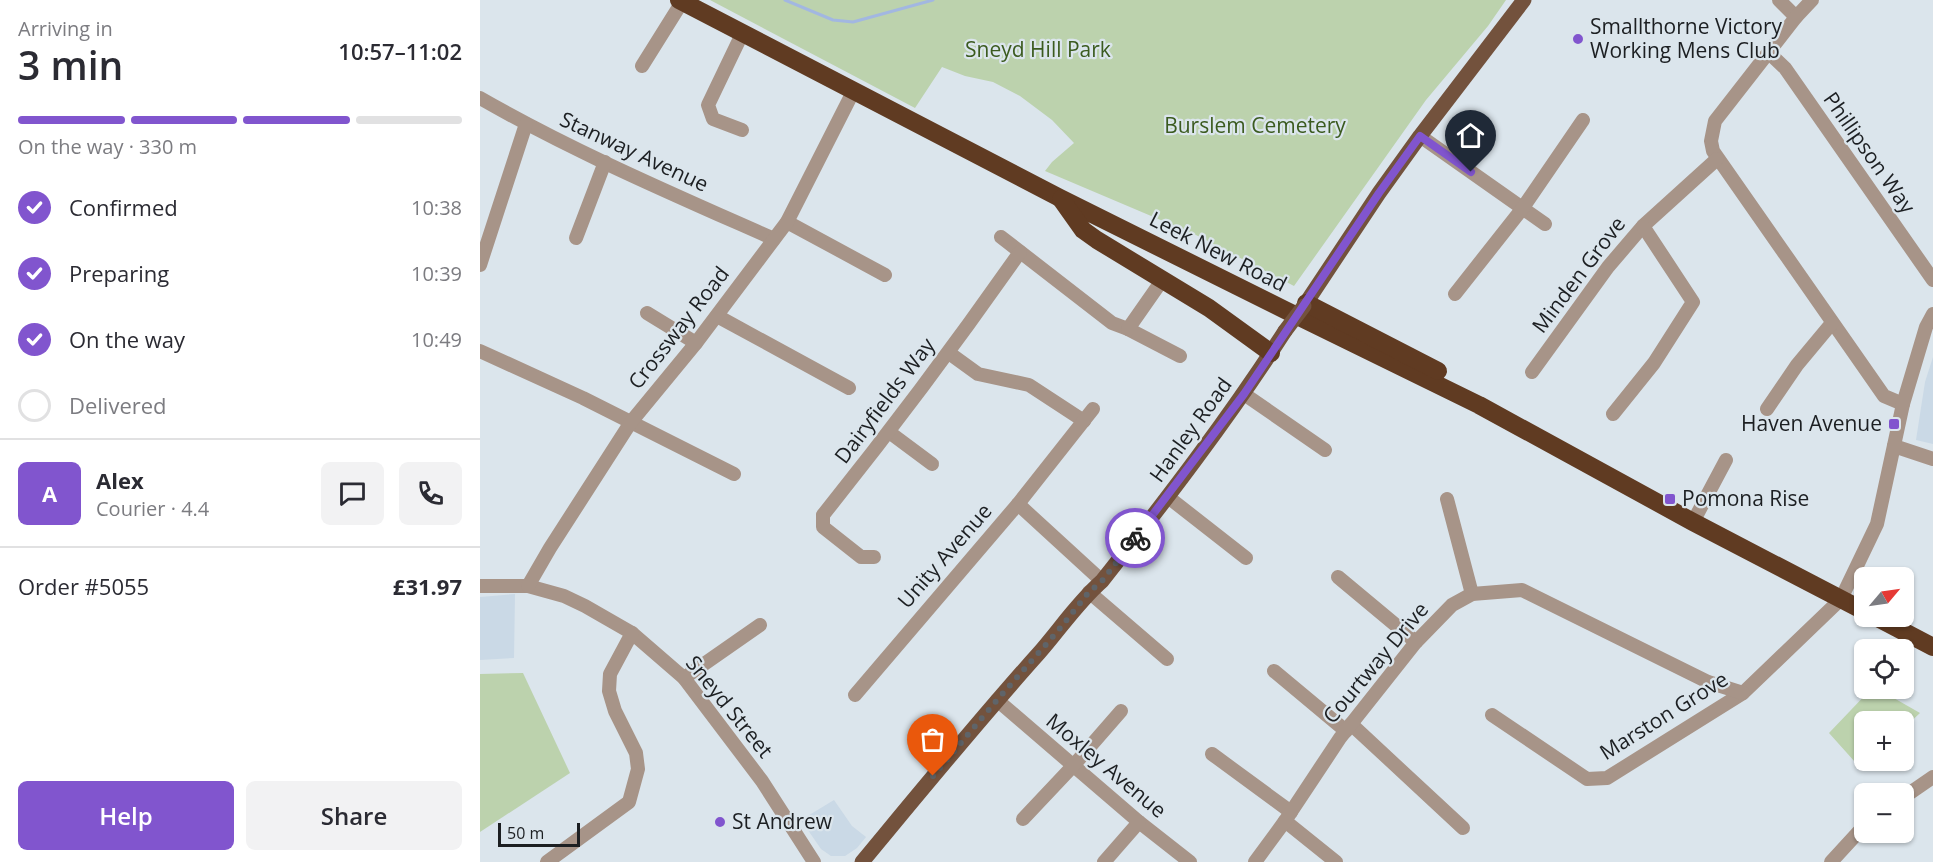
<!DOCTYPE html>
<meta charset="utf-8">
<style>
:root{--surface:#fff;--page:#f2f2f3;--text:#2b2b33;--muted:#7c7c81;--line:#e1e1e2;--accent:#8155ce}
body{margin:0;font-family:"Open Sans",sans-serif;background:var(--page);color:var(--text);height:100vh;display:flex;flex-direction:column;font-size:22px;white-space:nowrap}
*{box-sizing:border-box;margin:0}
p{font-size:20px;color:var(--muted)}
.icon{flex:none;width:33px;height:33px;fill:none;stroke:currentColor;stroke-width:2;stroke-linecap:round;stroke-linejoin:round}
.map{position:relative;flex:1;overflow:hidden}
.panel{display:flex;flex-direction:column;background:var(--surface);width:480px}
.panel>*{flex:none}
.needle{width:39px;rotate:61deg}
.fabs{position:absolute;left:1374px;top:567px;display:grid;gap:12px}
.fabs a{display:grid;place-items:center;width:60px;height:60px;border-radius:9px;background:var(--surface);box-shadow:0 2px 4px #0004;font-size:30px}
.scale{position:absolute;left:18px;bottom:15px;width:82px;box-sizing:border-box;padding-left:6px;border:3px solid #1c1f22;border-top:0;font-size:16px;line-height:21px;white-space:nowrap;color:#1c1f22;-webkit-text-stroke:4px #dbe5ec;paint-order:stroke}
.pin{position:absolute;display:grid;place-items:center;width:51px;height:51px;color:#fff;margin:-62px -26px;border-radius:50% 50% 50% 0;rotate:-45deg;box-shadow:0 0 6px #0007}
.pin .icon{rotate:45deg}
.courier{position:absolute;display:grid;place-items:center;width:60px;height:60px;margin:-30px;border:4px solid #8155ce;border-radius:50%;background:#fff;color:#222;box-shadow:0 2px 8px #0007}
.summary em{font-style:normal;font-weight:600}
.summary div{display:flex;flex-direction:column-reverse}
.summary{display:flex;align-items:center;justify-content:space-between;height:102px;padding:0 18px}
h1{font-size:39px;font-weight:600;line-height:45px}
.bar{display:grid;grid-template-columns:repeat(4,1fr);gap:9px 6px;align-content:center;height:72px;padding:0 18px}
.bar i{height:8px;border-radius:4px;background:var(--line)}
.bar .selected{background:var(--accent)}
.bar p{grid-column:span 4}
.line{display:flex;align-items:center;gap:15px;padding:0 18px;border-top:2px solid var(--line)}
.line div{flex:1}
.round{display:grid;place-items:center;flex:none;width:63px;height:63px;border-radius:9px;background:var(--page)}
ol{padding:0 18px;list-style:none}
li{display:flex;align-items:center;gap:18px;height:66px}
li p{margin-inline-start:auto}
li .icon{padding:6px;border-radius:50%;background:var(--accent);color:#fff;stroke-width:4}
li:last-child{color:var(--muted)}
li i{width:33px;height:33px;border:3px solid var(--line);border-radius:50%}
.cta{display:flex;gap:12px;margin-top:auto;padding:12px 18px}
.cta a{flex:1;height:69px;border-radius:9px;background:var(--accent);color:#fff;font-size:24px;font-weight:600;line-height:69px;text-align:center}
.cta a+a{background:var(--page);color:var(--text)}
main{display:flex;flex:1;min-height:0}
.map>svg:first-child{display:block}
.built{fill:#cad9e6}
.green{fill:#bcd2ad}
.lines{fill:none;stroke-linecap:round;stroke-linejoin:round}
.stream{stroke:#a2b7e1;stroke-width:3}
.minor{stroke:#a79488;stroke-width:14}
.major{stroke:#73523d;stroke-width:15}
.highway{stroke:#603b22;stroke-width:18}
.major-bridge{stroke:#73523d;stroke-width:15}
.done{stroke:#5f6469;stroke-width:6;stroke-dasharray:0 10.8}
.route{stroke:#8155ce;stroke-width:8}
.poi-dot{fill:#8155ce;stroke:#dbe5ec;stroke-width:2}
.labels{text-anchor:middle;stroke-width:4.5;stroke-linejoin:round;paint-order:stroke}
.poi-label{font-size:21px;fill:#1c1f22;stroke:#dbe5ec;text-anchor:start}
.park-label{font-size:21px;fill:#3b5b1f;stroke:#dbe5ec}
.street-label{font-size:21px;fill:#1c1f22;stroke:#dbe5ec}
</style>
<main>
<section class="panel">
<div class="summary"><div><h1>3 min</h1><p>Arriving in</p></div><em>10:57–11:02</em></div>
<div class="bar"><i class="selected"></i><i class="selected"></i><i class="selected"></i><i></i><p>On the way · 330 m</p></div>
<ol>
<li><svg class="icon" aria-label="check" viewBox="0 0 24 24"><path d="M5 12l5 5 9-10"/></svg>Confirmed<p>10:38</p></li>
<li><svg class="icon" aria-label="check" viewBox="0 0 24 24"><path d="M5 12l5 5 9-10"/></svg>Preparing<p>10:39</p></li>
<li><svg class="icon" aria-label="check" viewBox="0 0 24 24"><path d="M5 12l5 5 9-10"/></svg>On the way<p>10:49</p></li>
<li><i></i>Delivered</li>
</ol>
<div class="line" style="height:108px"><b class="round" style="background:var(--accent);color:#fff">A</b><div><b>Alex</b><p>Courier · 4.4</p></div><a class="round"><svg class="icon" aria-label="chat" viewBox="0 0 24 24"><path d="M4 5h16v11H9l-5 4z"/></svg></a><a class="round"><svg class="icon" aria-label="phone" viewBox="0 0 24 24"><path d="M5 4h4l2 5-3 2q2 4 5 5l2-3 5 2v4C11 20 4 13 5 4z"/></svg></a></div>
<div class="line" style="height:78px"><div>Order #5055</div><b>£31.97</b></div>
<div class="cta"><a>Help</a><a>Share</a></div>
</section>
<div class="map">
<svg width="1453" height="862" viewBox="0 0 1453 862">
<rect width="100%" height="100%" fill="#dbe5ec"/>
<!-- built -->
<g class="built">
<polygon points="1453,357 1453,444 1436,440 1445,382"/>
<polygon points="35,594 34,658 0,660 0,597"/>
<polygon points="354,800 372,826 386,837 377,848 365,856 351,856 341,849 321,820"/>
</g>
<!-- green -->
<g class="green">
<polygon points="230,0 1026,0 1008,26 946,100 814,286 716,235 565,171 572,162 594,143 572,120 540,96 513,82 485,76 462,67 435,108"/>
<polygon points="43,673 90,773 0,832 0,674"/>
<polygon points="1391,689 1398,689 1440,713 1424,728 1424,722 1384,722 1384,754 1375,762 1349,733"/>
</g>
<g class="lines">
<!-- stream -->
<polyline class="stream" points="305,0 353,20 373,22 453,0"/>
<!-- minor -->
<g class="minor">
<polyline points="1299,0 1316,17"/>
<polyline points="1332,0 1316,17 1235,121 1231,141 1233,151 1404,396 1423,404"/>
<polyline points="1289,53 1305,68 1453,280"/>
<polyline points="162,66 202,2"/>
<path d="M0,98C94,152 195,195 294,239"/>
<polyline points="262,130 233,119 228,105 263,32"/>
<polyline points="940,136 1065,224"/>
<polyline points="307,222 405,275"/>
<polyline points="521,237 632,323 648,329 700,356"/>
<polyline points="96,238 125,162"/>
<polyline points="0,265 46,124"/>
<polyline points="975,294 1042,209 1103,120"/>
<polyline points="167,313 216,343"/>
<polyline points="237,316 369,388"/>
<polyline points="648,329 683,279"/>
<polyline points="0,351 103,398 254,474"/>
<polyline points="469,353 498,374 549,385 604,421"/>
<polyline points="1052,372 1128,267 1163,226 1237,159"/>
<polyline points="764,394 845,450"/>
<polyline points="1287,409 1317,365 1352,323"/>
<polyline points="1133,414 1174,363 1213,302 1163,226"/>
<polyline points="409,432 452,464"/>
<polyline points="1414,446 1453,459"/>
<polyline points="688,497 766,558"/>
<polyline points="967,499 992,594"/>
<polyline points="538,504 622,581"/>
<polyline points="1213,522 1246,460"/>
<path d="M394,557H381L343,527V515C412,429 477,342 540,252"/>
<polyline points="858,577 936,642"/>
<polyline points="0,586 48,586 84,596 105,606 152,633 204,678 282,781 334,862"/>
<polyline points="48,586 70,548 151,422 216,343 307,222 374,90"/>
<polyline points="609,592 687,659"/>
<polyline points="794,671 866,731"/>
<polyline points="204,678 280,625"/>
<polyline points="375,695 538,504 613,409"/>
<polyline points="517,700 659,822 710,862"/>
<polyline points="1012,715 1107,779 1127,778 1263,693 1361,599 1397,524 1423,404 1446,327 1453,314"/>
<polyline points="871,724 983,828"/>
<polyline points="732,754 811,812"/>
<polyline points="1424,797 1453,777"/>
<polyline points="543,819 593,766 641,711"/>
<polyline points="805,821 856,862"/>
<polyline points="67,862 149,802 158,769 156,753 135,711 129,691 130,674 152,633"/>
<polyline points="624,862 659,822"/>
<polyline points="775,862 805,821 860,738 936,642 972,605 992,594 1042,590 1228,682 1263,693"/>
<polyline points="1351,862 1384,826"/>
</g>
<!-- major -->
<g class="major">
<polyline points="824,306 899,193 940,136 1044,0"/>
<path d="M382,862C440,792 498,721 559,653C580,629 598,602 622,581C686,500 749,418 805,331"/>
</g>
<!-- highway -->
<g class="highway">
<polyline points="199,0 580,198 805,310 999,405 1213,522 1384,611"/>
<polyline points="581,199 603,230 617,240 729,308 791,353"/>
<polyline points="826,303 958,371"/>
<polyline points="1394,616 1453,647"/>
</g>
<!-- major-bridge -->
<polyline class="major-bridge" points="805,331 824,306"/>
</g>
<g class="lines">
<!-- done -->
<polyline class="done" points="453,776 517,700 577,632 609,592 622,581 655,538"/>
<!-- route -->
<polyline class="route" points="655,538 764,394 899,193 940,136 991,172"/>
</g>
<!-- markers -->
<g class="poi-dot">
<circle cx="1098" cy="39" r="6"/>
<rect x="1408" y="418" width="12" height="12" rx="3"/>
<rect x="1184" y="493" width="12" height="12" rx="3"/>
<circle cx="240" cy="822" r="6"/>
</g>
<g class="labels">
<!-- poi labels -->
<g class="poi-label">
<text x="1110" y="34">Smallthorne Victory<tspan x="1110" dy="24">Working Mens Club</tspan></text>
<text x="1402" y="431" text-anchor="end">Haven Avenue</text>
<text x="1202" y="506">Pomona Rise</text>
<text x="252" y="829">St Andrew</text>
</g>
<!-- park labels -->
<g class="park-label">
<text x="558" y="57">Sneyd Hill Park</text>
<text x="775" y="133">Burslem Cemetery</text>
</g>
<!-- street labels -->
<g class="street-label">
<text transform="translate(154 152) rotate(25)" y="7">Stanway Avenue</text>
<text transform="translate(1389 153) rotate(55)" y="7">Phillipson Way</text>
<text transform="translate(738 252) rotate(27)" y="7">Leek New Road</text>
<text transform="translate(1099 275) rotate(-53)" y="7">Minden Grove</text>
<text transform="translate(199 328) rotate(-52)" y="7">Crossway Road</text>
<text transform="translate(405 401) rotate(-53)" y="7">Dairyfields Way</text>
<text transform="translate(711 430) rotate(-54)" y="7">Hanley Road</text>
<text transform="translate(465 556) rotate(-49)" y="7">Unity Avenue</text>
<text transform="translate(896 663) rotate(-50)" y="7">Courtway Drive</text>
<text transform="translate(249 707) rotate(51)" y="7">Sneyd Street</text>
<text transform="translate(1184 716) rotate(-32)" y="7">Marston Grove</text>
<text transform="translate(626 766) rotate(40)" y="7">Moxley Avenue</text>
</g>
</g>
</svg>
<div class="fabs">
<a><svg class="needle" viewBox="-14 -14 28 28"><path d="M0-13l5 13h-10z" fill="#e53935"/><path d="M0 13l5-13h-10z" fill="#7c7c81"/></svg></a>
<a><svg class="icon" aria-label="locate" viewBox="0 0 24 24"><circle cx="12" cy="12" r="6"/><path d="M12 2v4M12 18v4M2 12h4M18 12h4"/></svg></a>
<a>+</a>
<a>−</a>
</div>
<div class="scale">50 m</div>
<div class="pin" style="left:453px;top:776px;background:#ea580c"><svg class="icon" aria-label="bag" viewBox="0 0 24 24"><path d="M5 8h14l-1 12H6zM9 8a3 3 0 0 1 6 0"/></svg></div>
<div class="pin" style="left:991px;top:172px;background:#1f2937"><svg class="icon" aria-label="home" viewBox="0 0 24 24"><path d="M3 11l9-7 9 7M6 9v11h12V9"/></svg></div>
<div class="courier" style="left:655px;top:538px"><svg class="icon" aria-label="bike" viewBox="0 0 24 24"><circle cx="6" cy="16" r="4"/><circle cx="18" cy="16" r="4"/><path d="M6 16l4-8h5l3 8M10 8l3 8H6M13 5h3"/></svg></div>
</div>
</main>
